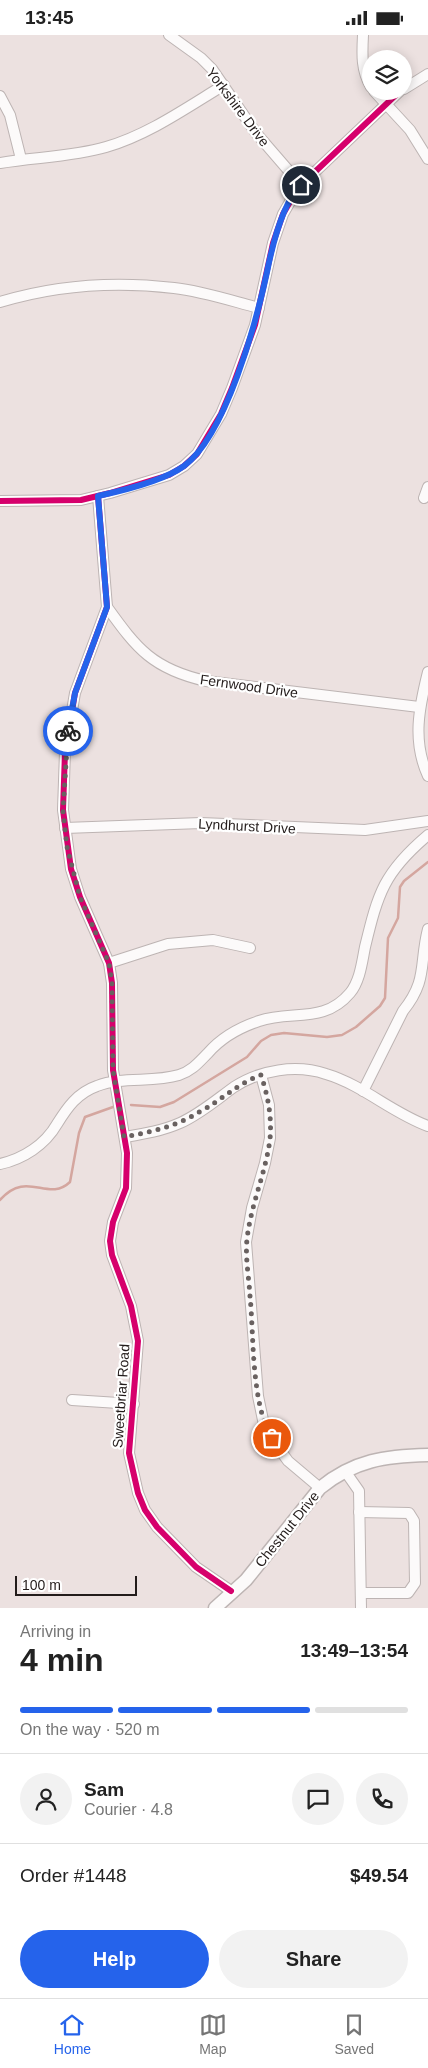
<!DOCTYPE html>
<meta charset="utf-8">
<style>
:root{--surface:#fff;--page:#f2f2f2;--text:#222;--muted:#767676;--line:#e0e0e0;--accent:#2563eb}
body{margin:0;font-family:Helvetica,sans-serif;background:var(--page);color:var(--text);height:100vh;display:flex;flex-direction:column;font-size:19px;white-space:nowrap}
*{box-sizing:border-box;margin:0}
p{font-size:16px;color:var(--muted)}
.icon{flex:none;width:28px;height:28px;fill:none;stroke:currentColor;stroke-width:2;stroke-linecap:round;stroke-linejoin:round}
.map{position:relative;height:1573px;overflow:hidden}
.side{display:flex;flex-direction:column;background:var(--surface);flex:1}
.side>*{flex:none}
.tools{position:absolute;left:362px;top:15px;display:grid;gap:10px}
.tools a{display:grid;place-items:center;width:50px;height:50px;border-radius:50%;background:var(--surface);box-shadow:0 2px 12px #0003;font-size:25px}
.scale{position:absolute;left:15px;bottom:12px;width:122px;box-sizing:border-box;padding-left:5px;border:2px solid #231c1b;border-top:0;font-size:14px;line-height:18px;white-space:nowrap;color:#231c1b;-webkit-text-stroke:4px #fff;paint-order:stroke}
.pin{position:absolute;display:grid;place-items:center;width:42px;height:42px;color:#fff;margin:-21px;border:2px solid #fff;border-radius:50%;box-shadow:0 1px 5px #0007}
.courier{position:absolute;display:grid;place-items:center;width:50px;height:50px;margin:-25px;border:4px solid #2563eb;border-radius:50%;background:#fff;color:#222;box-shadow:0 1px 6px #0007}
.headline em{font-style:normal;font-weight:700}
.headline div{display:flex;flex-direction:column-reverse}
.headline{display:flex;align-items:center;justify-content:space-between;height:85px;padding:0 20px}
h1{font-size:32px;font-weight:700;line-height:38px}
.bar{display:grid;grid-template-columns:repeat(4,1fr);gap:8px 5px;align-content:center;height:60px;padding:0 20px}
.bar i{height:6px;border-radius:4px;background:var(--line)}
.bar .current{background:var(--accent)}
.bar p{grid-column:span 4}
.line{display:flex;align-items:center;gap:12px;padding:0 20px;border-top:1px solid var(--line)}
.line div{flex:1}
.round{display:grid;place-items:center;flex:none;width:52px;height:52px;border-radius:26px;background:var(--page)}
.primary-button{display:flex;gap:10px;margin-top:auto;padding:10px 20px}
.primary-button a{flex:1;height:58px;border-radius:30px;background:var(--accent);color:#fff;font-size:20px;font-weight:700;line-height:58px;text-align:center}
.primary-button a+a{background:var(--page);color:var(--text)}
.status{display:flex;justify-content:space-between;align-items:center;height:35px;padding:0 25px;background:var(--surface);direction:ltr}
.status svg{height:14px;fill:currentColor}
.menu{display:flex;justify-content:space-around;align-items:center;height:70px;border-top:1px solid var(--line);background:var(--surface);font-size:14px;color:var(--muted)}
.menu a{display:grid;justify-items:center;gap:2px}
.menu .current{color:var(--accent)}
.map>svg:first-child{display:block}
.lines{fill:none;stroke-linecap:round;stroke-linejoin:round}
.stream{stroke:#d4a69f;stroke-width:2.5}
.minor-casing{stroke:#bdb4b3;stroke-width:12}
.tertiary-casing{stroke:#bdb4b3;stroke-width:15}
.minor{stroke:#fcfafa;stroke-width:10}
.tertiary{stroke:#fcfafa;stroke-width:12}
.cycleway-casing{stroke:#fff;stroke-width:9}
.cycleway{stroke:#d6006c;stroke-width:6}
.done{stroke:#696160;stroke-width:5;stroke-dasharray:0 9}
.route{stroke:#2563eb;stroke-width:6}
.labels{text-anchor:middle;stroke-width:4.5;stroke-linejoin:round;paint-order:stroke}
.street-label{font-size:14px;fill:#231c1b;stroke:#fff}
</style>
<div class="status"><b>13:45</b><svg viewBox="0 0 49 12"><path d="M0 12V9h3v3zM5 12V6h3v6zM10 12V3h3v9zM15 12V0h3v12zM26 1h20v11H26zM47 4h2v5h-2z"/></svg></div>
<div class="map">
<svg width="428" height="1573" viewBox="0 0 428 1573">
<rect width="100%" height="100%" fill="#ece1e0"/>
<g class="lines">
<!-- stream -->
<g class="stream">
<polyline points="131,1070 160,1072 174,1067 247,1022 261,1006 271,1000 284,998 327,1002 342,1000 356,992 380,971 385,963 388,903 398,883 400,852 404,846 428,827"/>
<path d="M0,1165C27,1134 48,1168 70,1147L79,1098L85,1082L113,1072"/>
</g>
<!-- minor casing -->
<g class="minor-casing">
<g id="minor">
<polyline points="169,0 201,23 212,34 256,98 301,150"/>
<path d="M363,0C362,19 361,35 371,52"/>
<polyline points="404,54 428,39"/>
<polyline points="374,56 410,95 428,124"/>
<polyline points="0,61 10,80 21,124"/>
<path d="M0,128C35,122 72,122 106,112C148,100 186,73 224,50"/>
<path d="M0,267C56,250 115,246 174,253C202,256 232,266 259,273"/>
<polyline points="98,461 107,572 75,658 65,717 63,775 71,834 80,862 109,928 112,948 113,1035 127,1118 126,1153 113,1187 110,1206 112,1220 131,1271 138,1306 129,1418 138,1458 145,1475 157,1492 196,1532 231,1556"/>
<polyline points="424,463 428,452"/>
<polyline points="0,466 81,465 110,458 169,440 184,431 197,419 221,379 232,353 255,290 273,208 283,179 298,153 400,56"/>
<path d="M107,572C137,614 153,634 206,646L419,672"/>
<path d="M428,637C419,673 412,706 428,741"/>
<polyline points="65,793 201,788 365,795 428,786"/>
<polyline points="109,928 168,909 213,905 250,913"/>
<polyline points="261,1040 269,1070 270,1103 265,1128 252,1173 246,1207 258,1361 264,1390 280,1415 288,1426 320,1453"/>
<path d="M363,1056L403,976C428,945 419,929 428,894"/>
<path d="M125,1102C143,1099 162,1096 180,1088C200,1079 216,1065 234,1052C260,1035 296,1029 326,1039C363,1050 392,1078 428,1091"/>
<path d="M0,1129C23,1124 45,1110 57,1089C67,1073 77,1058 97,1051C123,1041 152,1048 179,1040C192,1036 199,1027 208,1018C221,1003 241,992 259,986C292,975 324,989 350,958C360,946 362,927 365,912C378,858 384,837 428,800"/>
<polyline points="72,1365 134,1369"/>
<polyline points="345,1436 359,1456 361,1573"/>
<polyline points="359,1477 409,1478 414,1486 415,1548 408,1558 361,1558"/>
</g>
</g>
<!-- tertiary casing -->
<g class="tertiary-casing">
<path id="tertiary" d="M215,1573L246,1545L320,1453C354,1425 386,1421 428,1420"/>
</g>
<!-- minor -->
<use href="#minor" class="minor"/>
<!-- tertiary -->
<use href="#tertiary" class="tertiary"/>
<!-- cycleway casing -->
<g class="cycleway-casing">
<g id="cycleway">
<polyline points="98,461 107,572 75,658 65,717 63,775 71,834 80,862 109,928 112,948 113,1035 127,1118 126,1153 113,1187 110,1206 112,1220 131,1271 138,1306 129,1418 138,1458 145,1475 157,1492 196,1532 231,1556"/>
<polyline points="0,466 81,465 110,458 169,440 184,431 197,419 221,379 232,353 255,290 273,208 283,179 298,153 400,56"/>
</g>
</g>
<!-- cycleway -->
<use href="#cycleway" class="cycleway"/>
</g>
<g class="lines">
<!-- done -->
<path class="done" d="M68,696L63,776L67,812L80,862L109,928L112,948L113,1035L124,1102C152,1097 177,1091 201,1076C223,1064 237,1049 261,1040C268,1061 272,1082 270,1104C266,1137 251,1169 247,1204C245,1222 249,1243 250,1261C254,1301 251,1369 272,1403"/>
<!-- route -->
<path class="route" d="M68,696L75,658L107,572L98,461C121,456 165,445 184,431C226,400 256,288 267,237C272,212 282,168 301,150"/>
</g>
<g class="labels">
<!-- street labels -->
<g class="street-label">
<text transform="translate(238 72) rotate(53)" y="5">Yorkshire Drive</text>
<text transform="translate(249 651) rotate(8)" y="5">Fernwood Drive</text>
<text transform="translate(247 791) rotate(3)" y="5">Lyndhurst Drive</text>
<text transform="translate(121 1361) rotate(-86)" y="5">Sweetbriar Road</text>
<text transform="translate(287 1494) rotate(-51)" y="5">Chestnut Drive</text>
</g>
</g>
</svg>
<div class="tools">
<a><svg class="icon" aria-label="layers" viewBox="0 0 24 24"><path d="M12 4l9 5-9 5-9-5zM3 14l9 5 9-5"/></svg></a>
</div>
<div class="scale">100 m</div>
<div class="pin" style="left:272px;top:1403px;background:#ea580c"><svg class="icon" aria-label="bag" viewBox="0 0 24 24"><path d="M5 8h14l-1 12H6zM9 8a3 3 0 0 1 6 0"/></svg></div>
<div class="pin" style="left:301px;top:150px;background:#1f2937"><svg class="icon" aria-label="home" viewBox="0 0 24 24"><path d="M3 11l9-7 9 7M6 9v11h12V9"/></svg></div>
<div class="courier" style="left:68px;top:696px"><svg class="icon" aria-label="bike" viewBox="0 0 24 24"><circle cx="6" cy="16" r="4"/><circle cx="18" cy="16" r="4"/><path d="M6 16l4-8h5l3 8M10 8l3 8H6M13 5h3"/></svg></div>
</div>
<section class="side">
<div class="headline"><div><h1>4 min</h1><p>Arriving in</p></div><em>13:49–13:54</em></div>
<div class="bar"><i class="current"></i><i class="current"></i><i class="current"></i><i></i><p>On the way · 520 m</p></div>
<div class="line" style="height:90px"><a class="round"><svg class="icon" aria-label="person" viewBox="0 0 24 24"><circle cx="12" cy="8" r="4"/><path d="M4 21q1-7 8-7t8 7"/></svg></a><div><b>Sam</b><p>Courier · 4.8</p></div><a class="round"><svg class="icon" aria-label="chat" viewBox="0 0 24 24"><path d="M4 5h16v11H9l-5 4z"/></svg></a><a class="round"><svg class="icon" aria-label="phone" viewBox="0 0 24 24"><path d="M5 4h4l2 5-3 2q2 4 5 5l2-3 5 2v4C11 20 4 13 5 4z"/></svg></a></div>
<div class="line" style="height:65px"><div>Order #1448</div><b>$49.54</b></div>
<div class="primary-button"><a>Help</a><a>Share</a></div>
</section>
<nav class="menu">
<a class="current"><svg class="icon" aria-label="home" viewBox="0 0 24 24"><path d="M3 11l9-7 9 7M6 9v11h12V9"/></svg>Home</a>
<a><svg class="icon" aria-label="map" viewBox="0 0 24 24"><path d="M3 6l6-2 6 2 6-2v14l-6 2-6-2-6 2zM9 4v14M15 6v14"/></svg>Map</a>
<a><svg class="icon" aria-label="saved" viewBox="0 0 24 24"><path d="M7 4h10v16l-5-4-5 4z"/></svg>Saved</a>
</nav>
